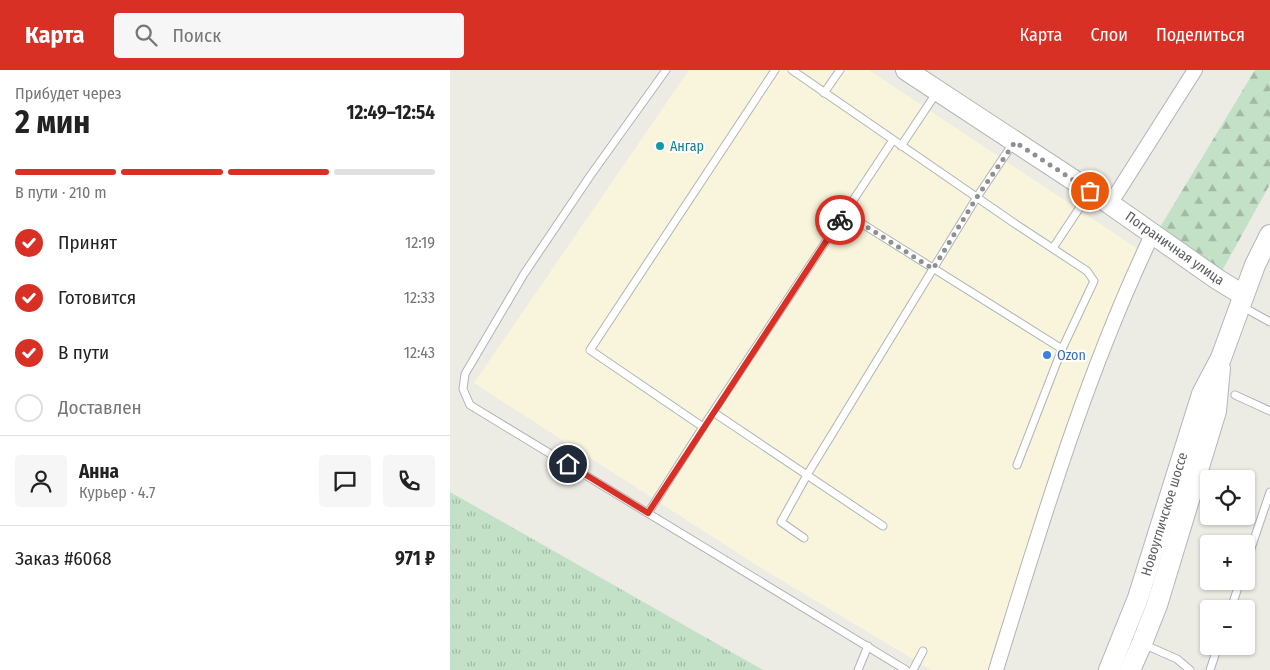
<!DOCTYPE html>
<html lang="ru">
<meta charset="utf-8">
<style>
:root{--surface:#fff;--page:#f6f6f6;--text:#222;--muted:#767676;--line:#e0e0e0;--accent:#d93025}
body{margin:0;font-family:"Fira Sans Condensed",sans-serif;background:var(--page);color:var(--text);height:100vh;display:flex;flex-direction:column;font-size:19px;white-space:nowrap}
*{box-sizing:border-box;margin:0}
p{font-size:16px;color:var(--muted)}
.icon{flex:none;width:28px;height:28px;fill:none;stroke:currentColor;stroke-width:2;stroke-linecap:round;stroke-linejoin:round}
.map{position:relative;flex:1;overflow:hidden}
.details{display:flex;flex-direction:column;background:var(--surface);width:450px}
.details>*{flex:none}
.tools{position:absolute;left:750px;top:400px;display:grid;gap:10px}
.tools a{display:grid;place-items:center;width:55px;height:55px;border-radius:5px;background:var(--surface);box-shadow:0 1px 4px #0004;font-size:25px}
.pin{position:absolute;display:grid;place-items:center;width:42px;height:42px;color:#fff;margin:-21px;border:2px solid #fff;border-radius:50%;box-shadow:0 1px 5px #0007}
.courier{position:absolute;display:grid;place-items:center;width:50px;height:50px;margin:-25px;border:4px solid #d93025;border-radius:50%;background:#fff;color:#222;box-shadow:0 1px 6px #0007}
.headline em{font-style:normal;font-weight:700}
.headline div{display:flex;flex-direction:column-reverse}
.headline{display:flex;align-items:center;justify-content:space-between;height:85px;padding:0 15px}
h1{font-size:32px;font-weight:700;line-height:38px}
.bar{display:grid;grid-template-columns:repeat(4,1fr);gap:8px 5px;align-content:center;height:60px;padding:0 15px}
.bar i{height:6px;border-radius:4px;background:var(--line)}
.bar .on{background:var(--accent)}
.bar p{grid-column:span 4}
.line{display:flex;align-items:center;gap:12px;padding:0 15px;border-top:1px solid var(--line)}
.line div{flex:1}
.round{display:grid;place-items:center;flex:none;width:52px;height:52px;border-radius:5px;background:var(--page)}
ol{padding:0 15px;list-style:none}
li{display:flex;align-items:center;gap:15px;height:55px}
li p{margin-inline-start:auto}
li .icon{padding:5px;border-radius:50%;background:var(--accent);color:#fff;stroke-width:4}
li:last-child{color:var(--muted)}
li i{width:28px;height:28px;border:2px solid var(--line);border-radius:50%}
header{display:flex;align-items:center;gap:30px;box-sizing:border-box;height:70px;padding:0 25px;background:var(--accent);color:#fff}
header strong{font-size:24px}
nav{display:flex;gap:28px;margin-inline-start:auto;font-size:18px}
.search{width:350px;height:45px;background:var(--page);display:flex;align-items:center;gap:12px;box-sizing:border-box;padding:0 18px;border-radius:5px;color:var(--muted);font-size:19px}
main{display:flex;flex:1;min-height:0}
.map>svg:first-child{display:block}
.commercial{fill:#f9f5dc}
.grass{fill:url(#grass-tufts)}
.forest{fill:url(#forest-firs)}
.lines{fill:none;stroke-linecap:round;stroke-linejoin:round}
.lane-casing{stroke:#b1b3b7;stroke-width:9}
.street-casing{stroke:#b1b3b7;stroke-width:16}
.secondary-casing{stroke:#b3b5b9;stroke-width:22}
.lane{stroke:#fff;stroke-width:7}
.street{stroke:#fff;stroke-width:14}
.secondary{stroke:#fff;stroke-width:20}
.done{stroke:#8e8f90;stroke-width:5;stroke-dasharray:0 9}
.route{stroke:#d93025;stroke-width:6}
.culture-dot{fill:#0f9aa8;stroke:#fff;stroke-width:2}
.shop-dot{fill:#3f7fe0;stroke:#fff;stroke-width:2}
.labels{text-anchor:middle;stroke-width:4;stroke-linejoin:round;paint-order:stroke}
.culture-label{font-size:14px;fill:#0d838f;stroke:#fff;text-anchor:start}
.street-label{font-size:14px;fill:#5c5e62;stroke:#fff}
.shop-label{font-size:14px;fill:#366cbe;stroke:#fff;text-anchor:start}
</style>
<header>
<strong>Карта</strong>
<div class="search"><svg class="icon" aria-label="search" viewBox="0 0 24 24"><circle cx="10" cy="10" r="6"/><path d="M15 15l6 6"/></svg>Поиск</div>
<nav><a>Карта</a><a>Слои</a><a>Поделиться</a></nav>
</header>
<main>
<section class="details">
<div class="headline"><div><h1>2 мин</h1><p>Прибудет через</p></div><em>12:49–12:54</em></div>
<div class="bar"><i class="on"></i><i class="on"></i><i class="on"></i><i></i><p>В пути · 210 m</p></div>
<ol>
<li><svg class="icon" aria-label="check" viewBox="0 0 24 24"><path d="M5 12l5 5 9-10"/></svg>Принят<p>12:19</p></li>
<li><svg class="icon" aria-label="check" viewBox="0 0 24 24"><path d="M5 12l5 5 9-10"/></svg>Готовится<p>12:33</p></li>
<li><svg class="icon" aria-label="check" viewBox="0 0 24 24"><path d="M5 12l5 5 9-10"/></svg>В пути<p>12:43</p></li>
<li><i></i>Доставлен</li>
</ol>
<div class="line" style="height:90px"><a class="round"><svg class="icon" aria-label="person" viewBox="0 0 24 24"><circle cx="12" cy="8" r="4"/><path d="M4 21q1-7 8-7t8 7"/></svg></a><div><b>Анна</b><p>Курьер · 4.7</p></div><a class="round"><svg class="icon" aria-label="chat" viewBox="0 0 24 24"><path d="M4 5h16v11H9l-5 4z"/></svg></a><a class="round"><svg class="icon" aria-label="phone" viewBox="0 0 24 24"><path d="M5 4h4l2 5-3 2q2 4 5 5l2-3 5 2v4C11 20 4 13 5 4z"/></svg></a></div>
<div class="line" style="height:65px"><div>Заказ #6068</div><b>971 ₽</b></div>
</section>
<div class="map">
<svg width="820" height="600" viewBox="0 0 820 600">
<defs>
<pattern id="grass-tufts" width="24" height="20" patternUnits="userSpaceOnUse" patternTransform="scale(1.25)"><rect width="24" height="20" fill="#c3e1c6"/><path d="M3 7l-1-3M5 7V3M7 7l1-3M15 17l-1-3M17 17v-4M19 17l1-3" fill="none" stroke="#a2baa4"/></pattern>
<pattern id="forest-firs" width="22" height="20" patternUnits="userSpaceOnUse" patternTransform="scale(1.25)"><rect width="22" height="20" fill="#c3e1c6"/><path d="M5 1l3.5 6h-7zM16 11l3.5 6h-7z" fill="#a2baa4"/></pattern>
</defs>
<rect width="100%" height="100%" fill="#ecebe4"/>
<!-- commercial -->
<polygon class="commercial" points="239,0 419,0 688,179 538,600 481,600 311,498 24,313"/>
<!-- grass -->
<polygon class="grass" points="0,422 313,600 0,600"/>
<!-- forest -->
<polygon class="forest" points="805,0 820,0 820,114 772,201 709,159"/>
<g class="lines">
<!-- lane casing -->
<g class="lane-casing">
<g id="lane">
<polyline points="216,0 140,106 74,204 15,304 13,319 20,335 456,600"/>
<polyline points="325,0 140,280 253,357 443,70"/>
<polyline points="342,0 564,153 637,201 644,211 612,279 567,395"/>
<polyline points="374,23 390,0"/>
<polyline points="451,76 487,22"/>
<polyline points="395,143 612,279"/>
<polyline points="603,178 640,122"/>
<polyline points="793,237 820,252"/>
<polyline points="785,325 820,341"/>
<polyline points="263,342 433,456"/>
<polyline points="198,443 253,357"/>
<polyline points="354,468 331,452 357,405 527,127 564,72"/>
<polyline points="796,493 820,422"/>
<polyline points="781,539 790,511"/>
<polyline points="693,574 727,589 740,600"/>
<polyline points="408,600 418,576"/>
<polyline points="463,600 473,581"/>
<polyline points="760,600 768,576"/>
</g>
</g>
<!-- street casing -->
<g class="street-casing">
<g id="street">
<polyline points="660,134 745,0"/>
<path d="M546,600C592,452 636,303 703,163"/>
</g>
</g>
<!-- secondary casing -->
<g class="secondary-casing">
<g id="secondary">
<polyline points="456,0 660,134 767,209 793,225"/>
<polyline points="659,600 688,528 752,324 771,288 805,195 820,165"/>
<polyline points="680,600 692,573 707,535 766,341 770,298"/>
</g>
</g>
<!-- lane -->
<use href="#lane" class="lane"/>
<!-- street -->
<use href="#street" class="street"/>
<!-- secondary -->
<use href="#secondary" class="secondary"/>
</g>
<g class="lines">
<!-- done -->
<polyline class="done" points="390,150 395,143 483,199 527,127 565,72 640,121"/>
<!-- route -->
<polyline class="route" points="118,394 198,443 390,150"/>
</g>
<!-- markers -->
<circle class="culture-dot" cx="210" cy="76" r="5"/>
<circle class="shop-dot" cx="597" cy="285" r="5"/>
<g class="labels">
<!-- culture labels -->
<g class="culture-label">
<text x="220" y="81">Ангар</text>
</g>
<!-- street labels -->
<g class="street-label">
<text transform="translate(725 178) rotate(35)" y="5">Пограничная улица</text>
<text transform="translate(714 444) rotate(-73)" y="5">Новоугличское шоссе</text>
</g>
<!-- shop labels -->
<g class="shop-label">
<text x="607" y="290">Ozon</text>
</g>
</g>
</svg>
<div class="tools">
<a><svg class="icon" aria-label="locate" viewBox="0 0 24 24"><circle cx="12" cy="12" r="6"/><path d="M12 2v4M12 18v4M2 12h4M18 12h4"/></svg></a>
<a>+</a>
<a>−</a>
</div>
<div class="pin" style="left:640px;top:121px;background:#ea580c"><svg class="icon" aria-label="bag" viewBox="0 0 24 24"><path d="M5 8h14l-1 12H6zM9 8a3 3 0 0 1 6 0"/></svg></div>
<div class="pin" style="left:118px;top:394px;background:#1f2937"><svg class="icon" aria-label="home" viewBox="0 0 24 24"><path d="M3 11l9-7 9 7M6 9v11h12V9"/></svg></div>
<div class="courier" style="left:390px;top:150px"><svg class="icon" aria-label="bike" viewBox="0 0 24 24"><circle cx="6" cy="16" r="4"/><circle cx="18" cy="16" r="4"/><path d="M6 16l4-8h5l3 8M10 8l3 8H6M13 5h3"/></svg></div>
</div>
</main>
